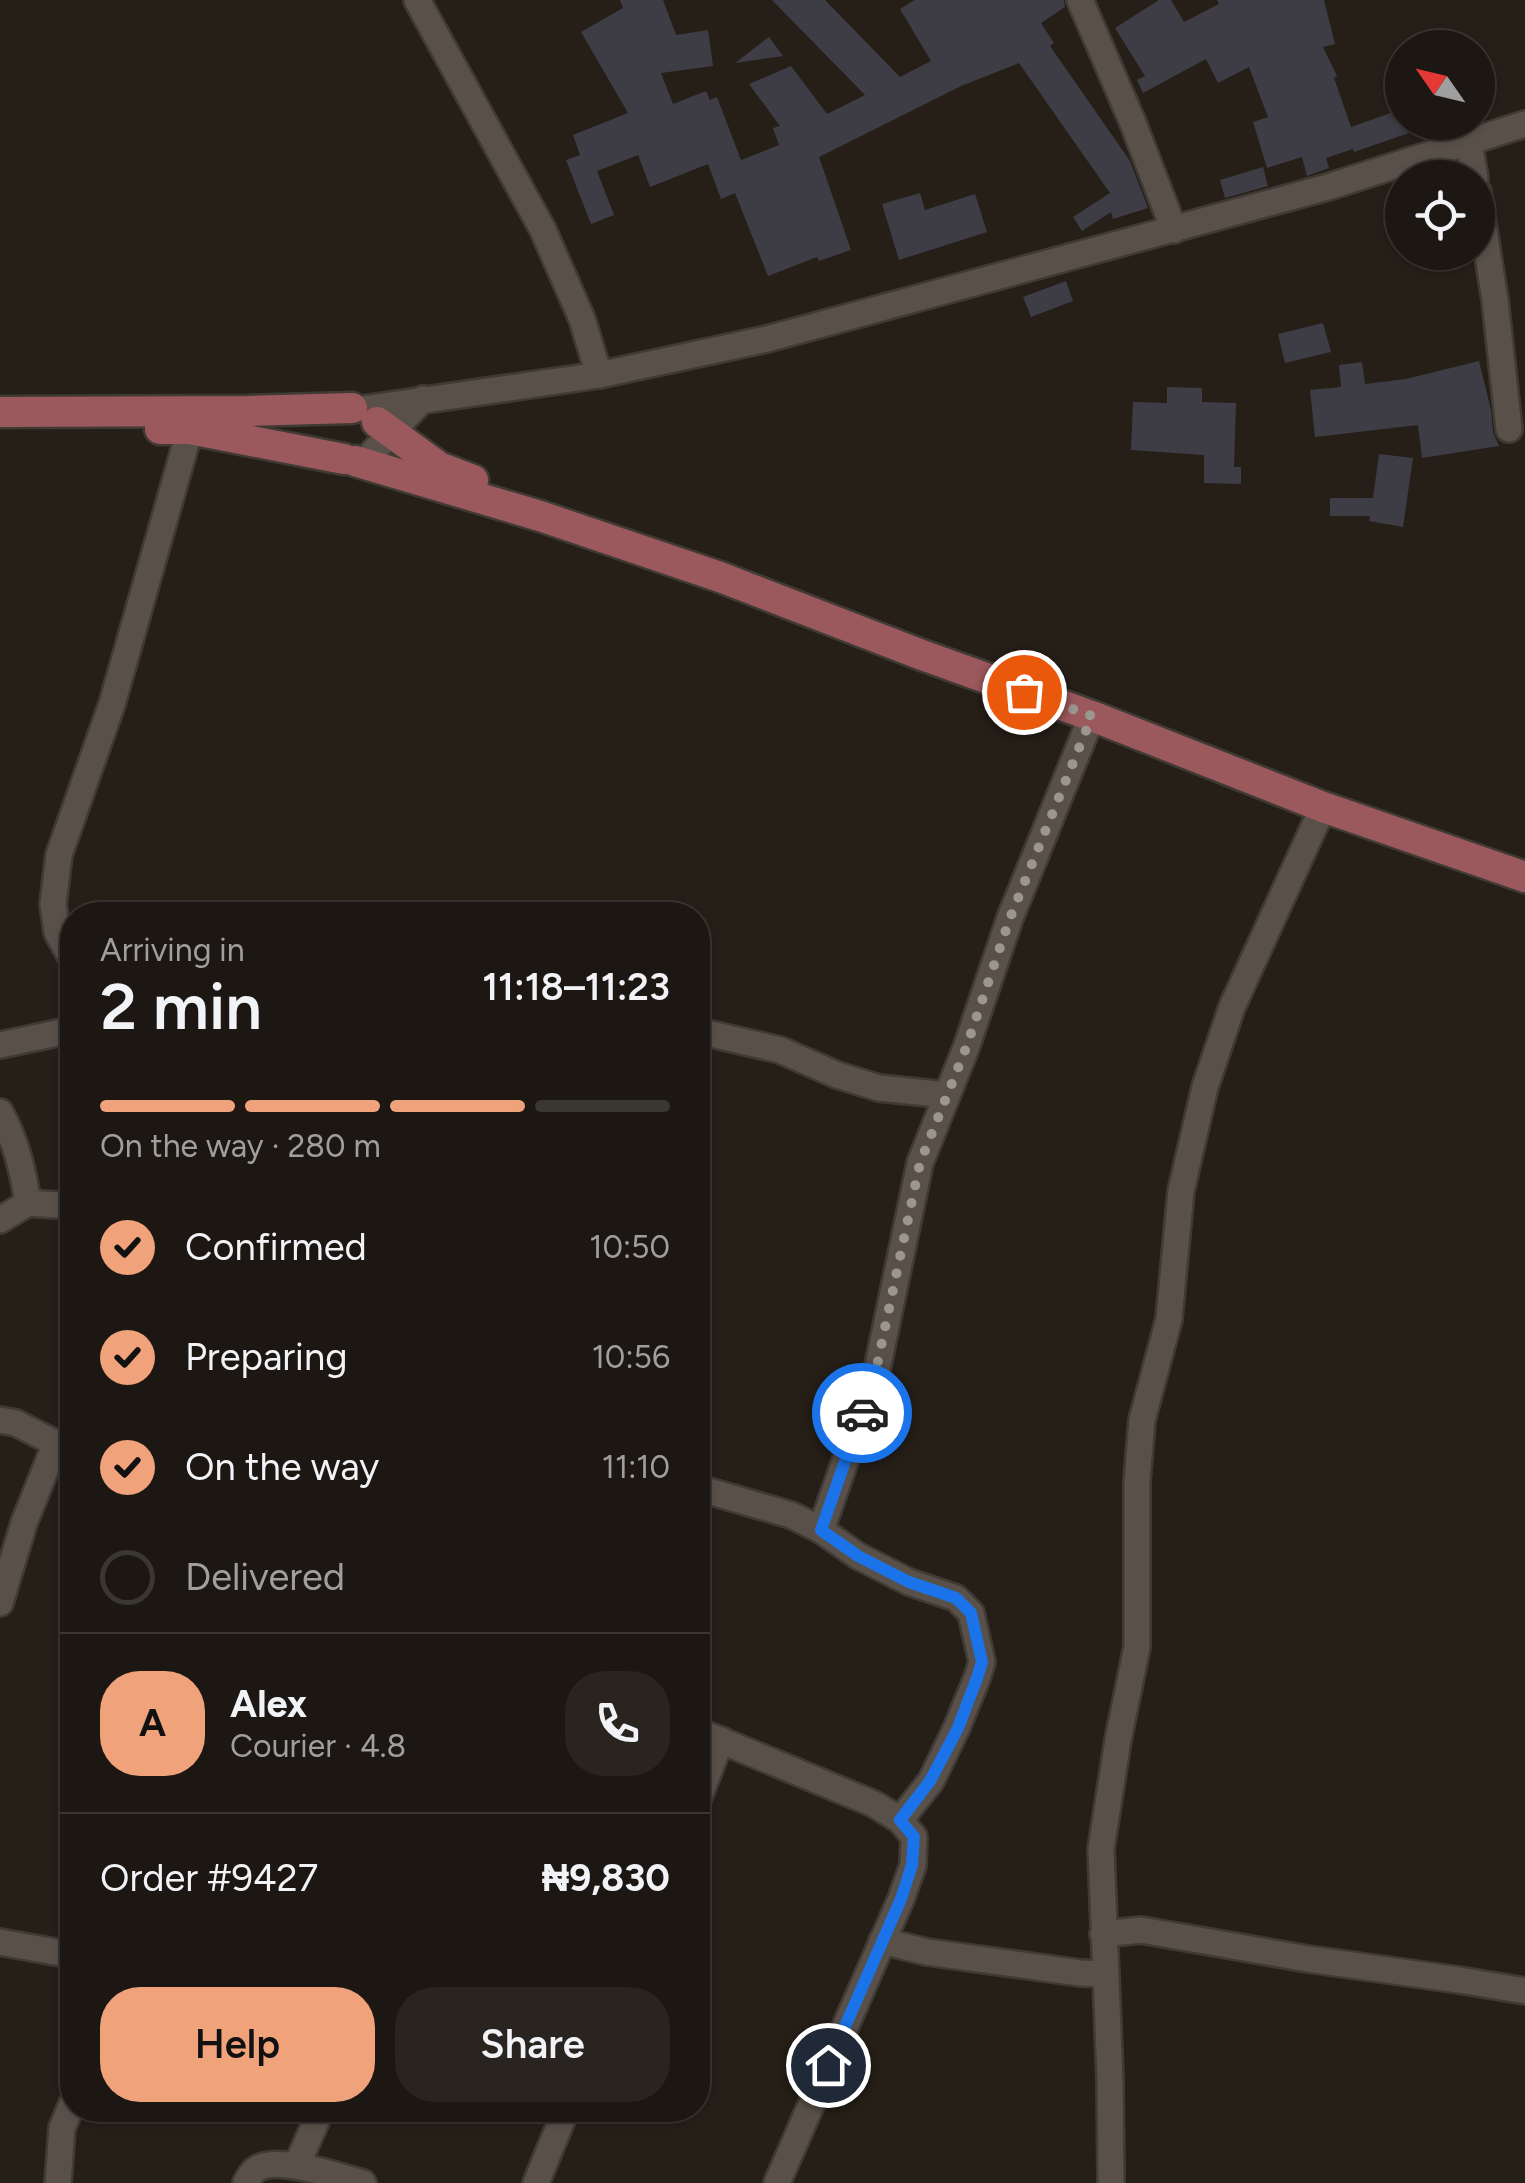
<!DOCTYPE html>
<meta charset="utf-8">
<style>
:root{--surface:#1c1712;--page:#292420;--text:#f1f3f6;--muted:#a09f9f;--line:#3a3632;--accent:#f0a27a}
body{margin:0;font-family:Figtree,sans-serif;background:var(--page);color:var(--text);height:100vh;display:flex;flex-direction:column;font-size:38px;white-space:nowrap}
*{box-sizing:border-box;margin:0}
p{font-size:32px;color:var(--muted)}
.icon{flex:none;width:55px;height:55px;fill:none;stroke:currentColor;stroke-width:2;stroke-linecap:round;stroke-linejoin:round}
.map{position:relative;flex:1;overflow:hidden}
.details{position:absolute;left:60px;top:902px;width:650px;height:1220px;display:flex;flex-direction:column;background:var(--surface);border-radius:40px;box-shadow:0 2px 8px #0004,0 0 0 2px var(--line)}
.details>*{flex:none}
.needle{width:65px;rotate:304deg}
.buttons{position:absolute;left:1385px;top:30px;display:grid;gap:20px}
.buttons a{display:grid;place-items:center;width:110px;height:110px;border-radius:50%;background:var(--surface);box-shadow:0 2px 8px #0004,0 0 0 2px var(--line);font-size:50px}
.pin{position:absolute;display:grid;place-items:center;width:85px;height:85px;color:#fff;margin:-42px;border:5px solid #fff;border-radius:50%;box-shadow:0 2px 10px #0007}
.courier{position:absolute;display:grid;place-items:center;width:100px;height:100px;margin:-50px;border:8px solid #1a73e8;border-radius:50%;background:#fff;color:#222;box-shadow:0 2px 12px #0007}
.headline em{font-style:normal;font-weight:600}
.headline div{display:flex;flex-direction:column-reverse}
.headline{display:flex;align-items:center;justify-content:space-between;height:170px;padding:0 40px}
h1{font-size:65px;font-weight:600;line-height:75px}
.bar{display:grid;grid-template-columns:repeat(4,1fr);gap:15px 10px;align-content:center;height:120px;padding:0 40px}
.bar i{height:12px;border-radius:8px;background:var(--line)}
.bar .selected{background:var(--accent)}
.bar p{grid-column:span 4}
.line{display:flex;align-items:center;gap:25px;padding:0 40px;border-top:2px solid var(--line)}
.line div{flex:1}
.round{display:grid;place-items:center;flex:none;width:105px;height:105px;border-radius:40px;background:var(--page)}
ol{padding:0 40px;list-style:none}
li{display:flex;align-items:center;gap:30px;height:110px}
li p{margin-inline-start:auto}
li .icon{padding:10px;border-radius:50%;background:var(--accent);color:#111;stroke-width:4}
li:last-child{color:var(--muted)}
li i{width:55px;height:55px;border:5px solid var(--line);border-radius:50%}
.primary-button{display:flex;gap:20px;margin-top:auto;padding:20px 40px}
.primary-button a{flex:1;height:115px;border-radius:40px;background:var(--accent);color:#111;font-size:40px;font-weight:600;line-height:115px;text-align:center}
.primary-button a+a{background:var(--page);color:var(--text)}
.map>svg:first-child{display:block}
.building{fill:#3e3d46}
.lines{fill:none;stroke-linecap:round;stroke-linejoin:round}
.minor-casing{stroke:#403a35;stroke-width:30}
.major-casing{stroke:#403a35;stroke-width:35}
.minor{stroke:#595149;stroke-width:25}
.major{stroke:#9c595d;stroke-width:30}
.done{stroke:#9c9690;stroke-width:10;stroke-dasharray:0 18}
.route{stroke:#1a73e8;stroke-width:12}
</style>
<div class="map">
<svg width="1525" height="2183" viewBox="0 0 1525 2183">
<rect width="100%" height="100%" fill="#261f18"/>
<!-- building -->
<g class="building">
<polygon points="620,0 663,0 676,35 708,30 713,66 661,73 673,104 706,91 710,100 717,97 741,160 779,145 773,128 780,126 749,84 791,66 827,114 865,95 772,0 825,0 900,77 931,61 900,9 915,0 1064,0 1065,7 1041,23 1054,43 1050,46 1130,161 1148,208 1113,219 1111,212 1082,231 1073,217 1110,193 1019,63 961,86 819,157 851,250 819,261 817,257 768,276 735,193 721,199 708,164 650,187 638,155 597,171 614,215 591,224 566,160 580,155 573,135 628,113 581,32 623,8"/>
<polygon points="1159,0 1171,0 1184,22 1219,4 1217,0 1324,0 1335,44 1323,47 1337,76 1334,78 1351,127 1402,109 1402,122 1432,122 1432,125 1354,152 1353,149 1326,158 1329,168 1307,176 1302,157 1267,168 1253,122 1268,117 1249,67 1218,83 1206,59 1143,93 1137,80 1145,76 1115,28"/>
<polygon points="769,37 783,56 735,63"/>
<polygon points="1263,167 1268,186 1225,198 1220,180"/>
<polygon points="920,193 925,210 975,194 987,232 899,260 882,204"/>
<polygon points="1066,281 1073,301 1031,317 1023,297"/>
<polygon points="1323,323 1331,352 1285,363 1278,334"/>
<polygon points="1479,361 1491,410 1493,432 1499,446 1422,458 1418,425 1315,437 1310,390 1341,387 1339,365 1362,362 1365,384 1406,379"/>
<polygon points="1167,387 1202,388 1202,402 1236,403 1234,467 1241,467 1241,484 1204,483 1204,455 1131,450 1133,402 1167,403"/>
<polygon points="1379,454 1413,458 1403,527 1369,521 1370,516 1330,516 1330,498 1373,498"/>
</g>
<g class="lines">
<!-- minor casing -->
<g class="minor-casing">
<g id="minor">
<polyline points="417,0 543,230 582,319 599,375"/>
<polyline points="1080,0 1133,123 1174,230"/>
<polyline points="1469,142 1475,178"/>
<polyline points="1478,192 1495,300 1509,429"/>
<polyline points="362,409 599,375 767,339 1328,187 1525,124"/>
<polyline points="373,452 423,399"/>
<polyline points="72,959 57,932 53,904 59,855 112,704 190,429"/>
<polyline points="698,1031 780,1050 837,1075 879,1088 947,1095"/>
<polyline points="0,1045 72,1030"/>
<path d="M0,1112C16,1141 23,1171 28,1203"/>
<polyline points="0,1220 28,1203 72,1206"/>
<polyline points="0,1420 16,1423 53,1442"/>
<polyline points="698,1488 791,1515 821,1530"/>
<polyline points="0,1603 24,1523 52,1453 53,1442 72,1443"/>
<polyline points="698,1731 874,1804 900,1820 914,1837 913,1865 901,1899 777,2183"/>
<polyline points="698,1799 721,1740"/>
<polyline points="900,1820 931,1781 957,1727 977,1678 982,1662 971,1613 956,1598 909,1582 858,1556 821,1530 877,1370 920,1163 966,1048 1010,918 1092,716"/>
<polyline points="1103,1934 1141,1930 1308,1959 1459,1980 1525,1991"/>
<polyline points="882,1941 927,1952 1080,1973 1105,1974"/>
<polyline points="0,1942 72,1955"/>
<polyline points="297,2165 321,2110"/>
<polyline points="58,2183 62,2128 72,2104"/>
<path d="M246,2183C248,2179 251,2173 255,2170C275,2154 340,2177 363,2183"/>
<polyline points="536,2183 566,2110"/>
<polyline points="1111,2183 1110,2079 1101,1849 1118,1740 1137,1647 1137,1481 1142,1420 1169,1319 1181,1191 1205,1087 1232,1007 1323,807"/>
</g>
</g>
<!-- major casing -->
<g class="major-casing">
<g id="major">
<polyline points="0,412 248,411 352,408"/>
<polyline points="377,422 439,467 473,480"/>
<polyline points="160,429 190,429 344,459"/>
<polyline points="355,461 540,516 720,577 922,655 1092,716 1323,807 1525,877"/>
</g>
</g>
<!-- minor -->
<use href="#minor" class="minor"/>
<!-- major -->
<use href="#major" class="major"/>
</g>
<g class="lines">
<!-- done -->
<polyline class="done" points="862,1413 876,1370 920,1163 966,1048 1010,918 1092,716 1024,692"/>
<!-- route -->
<polyline class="route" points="828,2065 901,1899 912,1865 914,1837 900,1820 930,1781 958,1728 977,1678 982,1662 971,1613 956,1598 909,1582 858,1556 821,1530 862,1413"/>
</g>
</svg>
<div class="buttons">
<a><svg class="needle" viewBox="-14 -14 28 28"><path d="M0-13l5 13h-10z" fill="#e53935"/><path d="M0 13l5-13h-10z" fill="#a09f9f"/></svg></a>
<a><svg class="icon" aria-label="locate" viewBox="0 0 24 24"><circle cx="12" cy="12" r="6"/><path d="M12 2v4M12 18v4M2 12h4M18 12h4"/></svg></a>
</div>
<div class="pin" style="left:1024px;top:692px;background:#ea580c"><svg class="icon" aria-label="bag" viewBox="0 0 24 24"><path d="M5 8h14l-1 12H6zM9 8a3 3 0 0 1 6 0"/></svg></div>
<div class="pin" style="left:828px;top:2065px;background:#1f2937"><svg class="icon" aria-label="home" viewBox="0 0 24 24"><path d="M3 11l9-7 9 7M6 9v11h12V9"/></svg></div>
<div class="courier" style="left:862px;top:1413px"><svg class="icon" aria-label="car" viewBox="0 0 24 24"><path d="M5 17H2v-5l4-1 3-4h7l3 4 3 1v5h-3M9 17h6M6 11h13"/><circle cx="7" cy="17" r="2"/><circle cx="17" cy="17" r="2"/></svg></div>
<section class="details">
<div class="headline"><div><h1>2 min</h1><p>Arriving in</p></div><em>11:18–11:23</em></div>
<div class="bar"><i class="selected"></i><i class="selected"></i><i class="selected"></i><i></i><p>On the way · 280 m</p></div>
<ol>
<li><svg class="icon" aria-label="check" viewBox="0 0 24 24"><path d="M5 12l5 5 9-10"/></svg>Confirmed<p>10:50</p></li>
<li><svg class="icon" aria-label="check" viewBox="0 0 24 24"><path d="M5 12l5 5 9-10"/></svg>Preparing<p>10:56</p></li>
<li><svg class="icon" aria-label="check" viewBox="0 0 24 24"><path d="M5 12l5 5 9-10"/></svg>On the way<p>11:10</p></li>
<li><i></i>Delivered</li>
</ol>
<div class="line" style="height:180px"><b class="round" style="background:var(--accent);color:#111">A</b><div><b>Alex</b><p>Courier · 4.8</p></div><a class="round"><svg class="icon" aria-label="phone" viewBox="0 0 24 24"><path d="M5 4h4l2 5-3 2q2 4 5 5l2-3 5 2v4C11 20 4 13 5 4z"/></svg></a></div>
<div class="line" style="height:130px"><div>Order #9427</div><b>₦9,830</b></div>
<div class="primary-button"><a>Help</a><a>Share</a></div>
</section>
</div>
